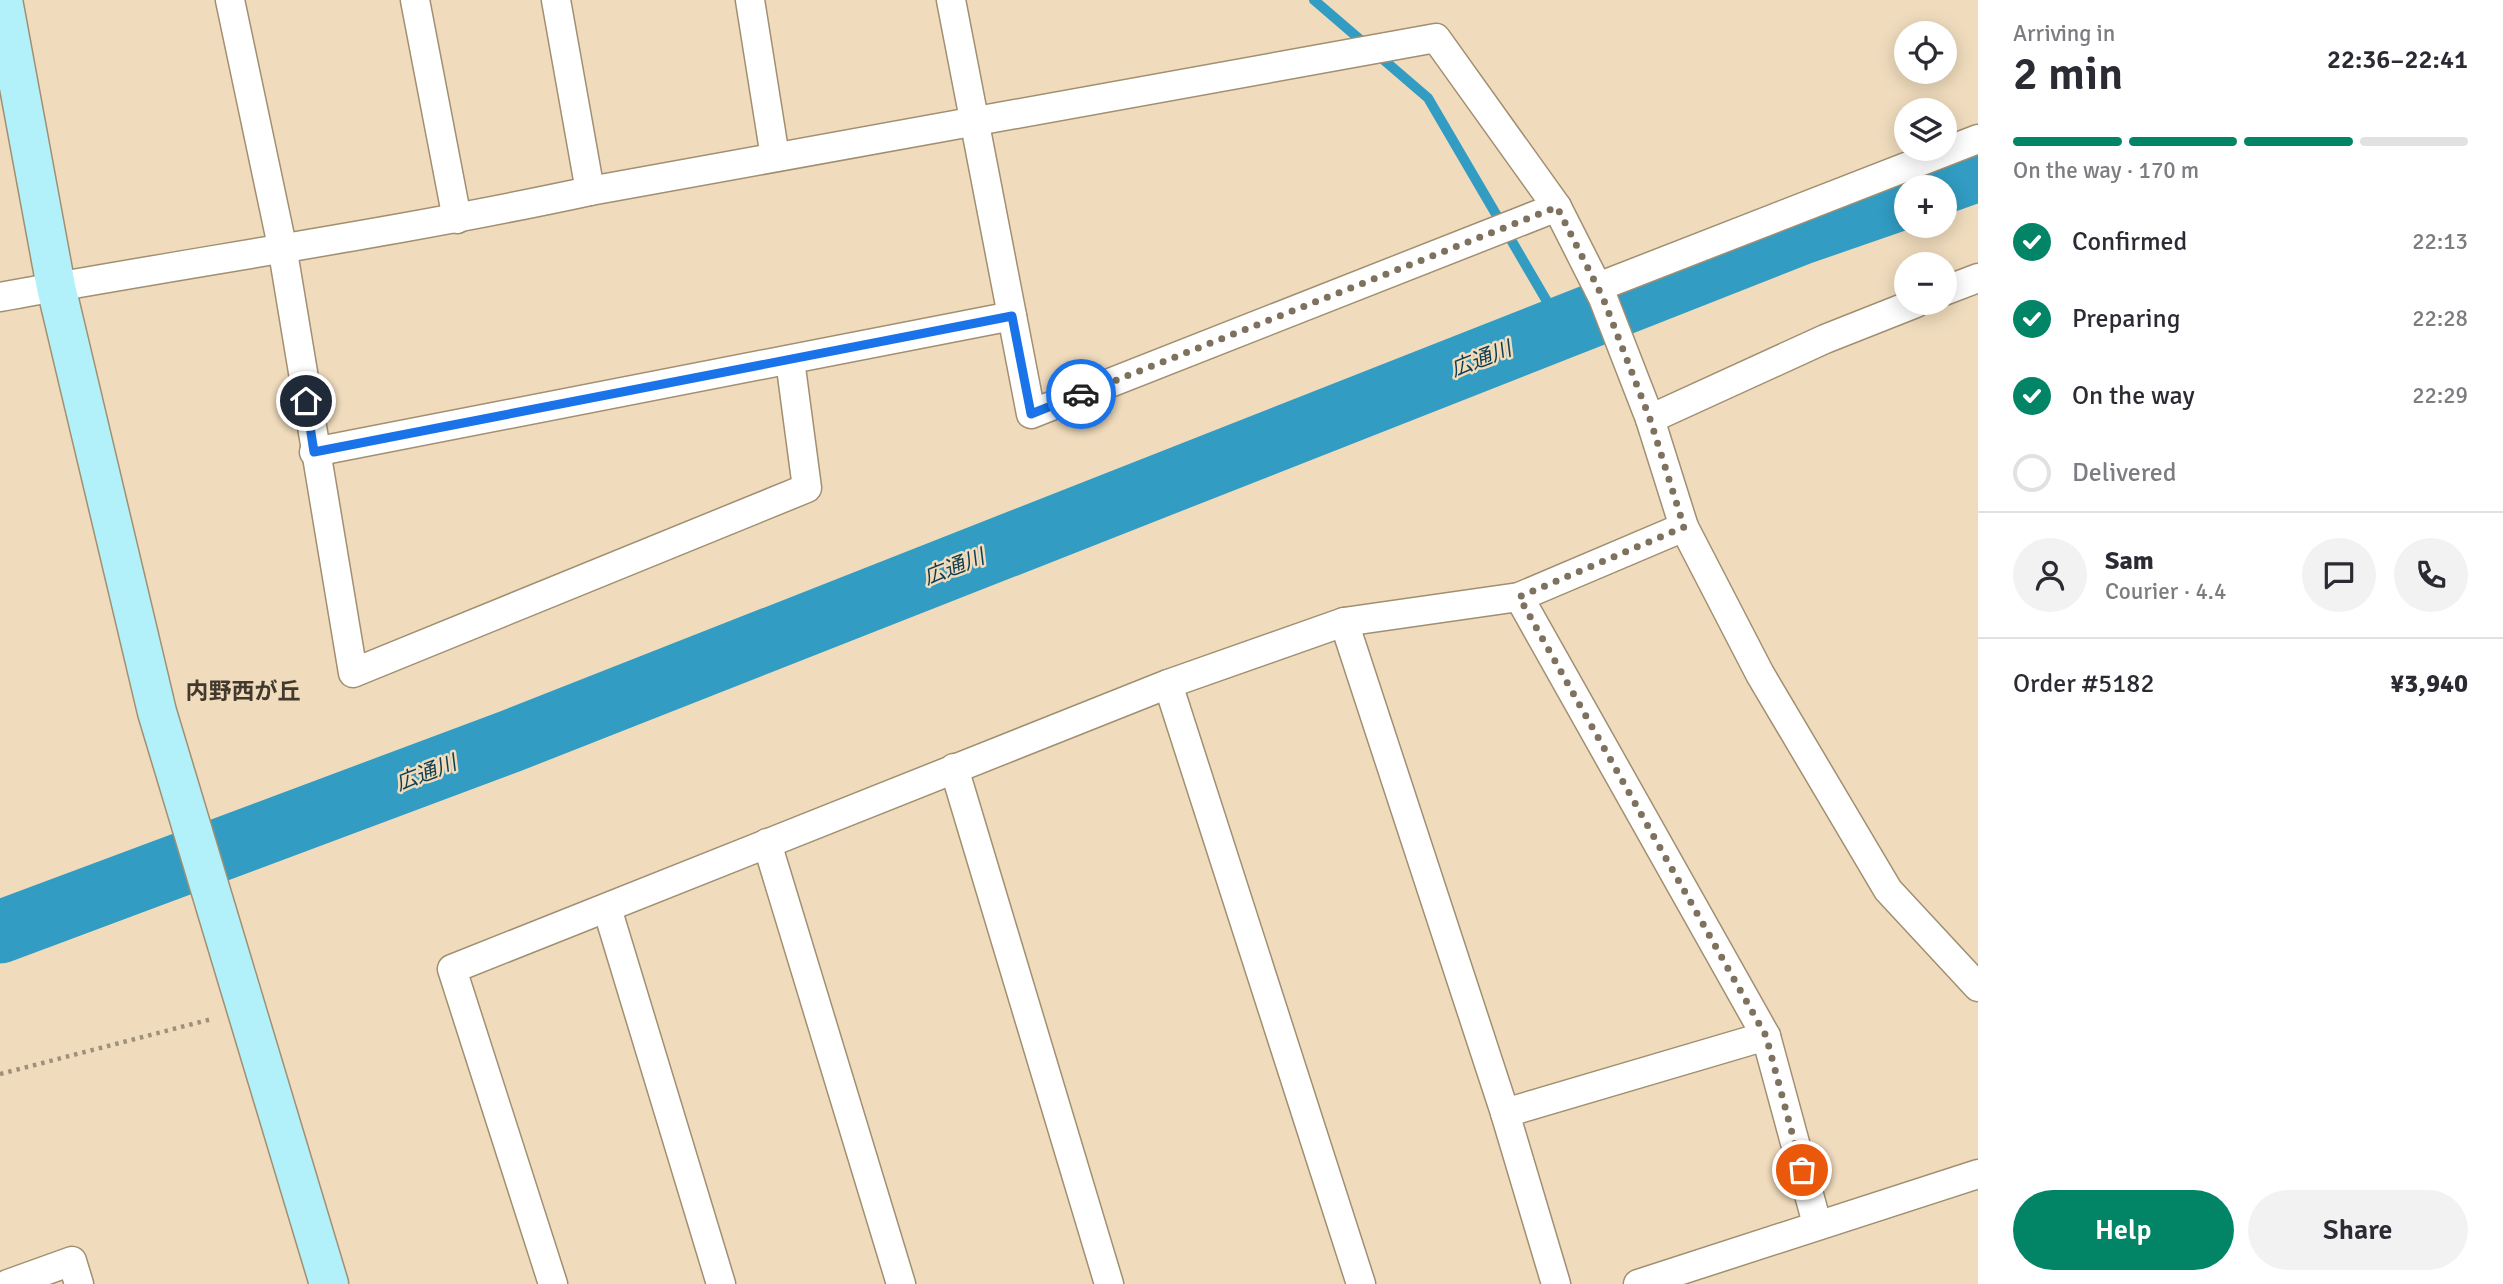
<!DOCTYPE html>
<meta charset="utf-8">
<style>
:root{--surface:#fff;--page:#f2f2f3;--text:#2b2b33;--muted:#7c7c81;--line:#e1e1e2;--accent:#028466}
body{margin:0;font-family:Signika,"Noto Sans JP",sans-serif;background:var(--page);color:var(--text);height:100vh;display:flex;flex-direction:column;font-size:26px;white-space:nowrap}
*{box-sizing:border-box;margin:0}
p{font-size:23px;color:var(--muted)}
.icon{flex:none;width:38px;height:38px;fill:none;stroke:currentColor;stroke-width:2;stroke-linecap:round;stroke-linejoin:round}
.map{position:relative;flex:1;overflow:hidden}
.drawer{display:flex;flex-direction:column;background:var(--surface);width:525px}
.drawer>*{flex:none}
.tools{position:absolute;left:1894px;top:21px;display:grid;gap:14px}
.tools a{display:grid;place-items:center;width:63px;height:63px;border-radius:50%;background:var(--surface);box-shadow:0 4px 18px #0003;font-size:35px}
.pin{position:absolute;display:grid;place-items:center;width:60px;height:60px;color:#fff;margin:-30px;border:4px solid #fff;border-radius:50%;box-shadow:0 2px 7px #0007}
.courier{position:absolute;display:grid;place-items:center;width:70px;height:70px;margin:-35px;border:5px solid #1a73e8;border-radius:50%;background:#fff;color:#222;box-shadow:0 2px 9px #0007}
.head em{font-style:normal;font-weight:600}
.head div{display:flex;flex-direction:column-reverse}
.head{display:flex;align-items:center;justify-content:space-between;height:119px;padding:0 35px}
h1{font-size:46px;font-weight:600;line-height:52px}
.bar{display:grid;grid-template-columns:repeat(4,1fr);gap:10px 7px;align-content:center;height:84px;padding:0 35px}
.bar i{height:9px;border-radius:5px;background:var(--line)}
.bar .selected{background:var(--accent)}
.bar p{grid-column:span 4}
.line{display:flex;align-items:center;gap:18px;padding:0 35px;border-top:2px solid var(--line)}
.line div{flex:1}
.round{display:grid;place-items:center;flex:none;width:74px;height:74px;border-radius:37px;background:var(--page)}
ol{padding:0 35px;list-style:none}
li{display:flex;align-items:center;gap:21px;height:77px}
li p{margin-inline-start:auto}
li .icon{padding:7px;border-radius:50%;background:var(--accent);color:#fff;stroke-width:4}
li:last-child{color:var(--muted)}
li i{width:38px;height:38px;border:4px solid var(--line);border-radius:50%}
.primary-button{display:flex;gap:14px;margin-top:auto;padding:14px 35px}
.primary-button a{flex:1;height:80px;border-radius:42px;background:var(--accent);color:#fff;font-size:28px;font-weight:600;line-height:80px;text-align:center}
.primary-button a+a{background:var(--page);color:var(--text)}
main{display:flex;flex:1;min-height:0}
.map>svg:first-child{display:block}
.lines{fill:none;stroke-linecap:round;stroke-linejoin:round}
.stream{stroke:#329cc3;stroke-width:10}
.river{stroke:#329cc3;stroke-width:63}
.street-casing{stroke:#a18f71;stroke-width:31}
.secondary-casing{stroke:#a18f71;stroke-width:41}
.path{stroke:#9f907a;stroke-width:4.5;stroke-dasharray:3.5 5;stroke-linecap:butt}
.street{stroke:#fff;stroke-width:28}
.secondary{stroke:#b2f0fa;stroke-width:38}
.done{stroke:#7e725f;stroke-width:7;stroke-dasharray:0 12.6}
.route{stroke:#1a73e8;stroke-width:9}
.labels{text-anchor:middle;stroke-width:5;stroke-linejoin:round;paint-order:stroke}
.water-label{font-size:21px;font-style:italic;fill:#103d4e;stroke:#f0dcbd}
.quarter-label{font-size:23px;font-weight:bold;fill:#41392d;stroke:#f0dcbd}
</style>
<main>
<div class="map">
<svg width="1978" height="1284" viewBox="0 0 1978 1284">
<rect width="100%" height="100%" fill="#f0dcbd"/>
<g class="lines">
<!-- stream -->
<polyline class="stream" points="1314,0 1428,98 1562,327"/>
<!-- river -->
<g class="river">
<polyline points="1931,187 1978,170"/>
<polyline points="0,932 511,741 1802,233 1906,197"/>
</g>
<!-- street casing -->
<g class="street-casing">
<g id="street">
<polyline points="230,0 282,246 353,673 807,488 790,360"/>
<polyline points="415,0 457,219"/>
<polyline points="556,0 590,191"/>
<polyline points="750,0 775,157"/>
<polyline points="951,0 1031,414 1557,207"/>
<polyline points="1598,287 1978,139"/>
<polyline points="1944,291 1978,278"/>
<path d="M0,297C197,261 395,233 590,191L1436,38L1557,207L1603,298L1650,419L1684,527L1760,674L1888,890L1978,987"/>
<polyline points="1650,419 1825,339 1916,303"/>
<polyline points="314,452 1012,316"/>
<polyline points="1519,597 1766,1036 1817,1224"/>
<polyline points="1344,622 1505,1113 1556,1284"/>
<polyline points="1168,684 1361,1284"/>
<polyline points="954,768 1109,1284"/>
<polyline points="767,843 901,1284"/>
<polyline points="607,908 721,1284"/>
<polyline points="1505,1113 1766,1036"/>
<polyline points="8,1284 72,1261 79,1284"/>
<polyline points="553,1284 452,969 1168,684 1344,622 1519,597 1684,527"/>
<polyline points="1638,1284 1978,1174"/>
</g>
</g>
<!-- secondary casing -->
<g class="secondary-casing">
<polyline id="secondary" points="3,0 56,287 157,712 329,1284"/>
</g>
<!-- path -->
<polyline class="path" points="0,1074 212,1019"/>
<!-- street -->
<use href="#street" class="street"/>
<!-- secondary -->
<use href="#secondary" class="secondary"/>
</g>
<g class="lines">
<!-- done -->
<polyline class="done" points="1081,394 1557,207 1603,298 1650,419 1684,527 1519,597 1766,1036 1802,1170"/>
<!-- route -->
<polyline class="route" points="306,401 314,452 1012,316 1031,414 1081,394"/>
</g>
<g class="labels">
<!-- water labels -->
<g class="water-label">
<text transform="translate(1481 359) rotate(-21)" y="7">広通川</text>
<text transform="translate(954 567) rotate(-21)" y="7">広通川</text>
<text transform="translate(426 773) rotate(-21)" y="7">広通川</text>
</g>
<!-- quarter labels -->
<g class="quarter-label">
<text x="243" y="699">内野西が丘</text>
</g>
</g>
</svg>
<div class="tools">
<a><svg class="icon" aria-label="locate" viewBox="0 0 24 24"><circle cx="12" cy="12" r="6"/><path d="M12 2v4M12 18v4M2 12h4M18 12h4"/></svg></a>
<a><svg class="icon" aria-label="layers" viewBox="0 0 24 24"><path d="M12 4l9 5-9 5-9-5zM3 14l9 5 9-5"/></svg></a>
<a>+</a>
<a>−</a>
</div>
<div class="pin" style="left:1802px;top:1170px;background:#ea580c"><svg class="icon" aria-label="bag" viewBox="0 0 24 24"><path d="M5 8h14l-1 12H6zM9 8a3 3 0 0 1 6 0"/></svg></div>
<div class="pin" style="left:306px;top:401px;background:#1f2937"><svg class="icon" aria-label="home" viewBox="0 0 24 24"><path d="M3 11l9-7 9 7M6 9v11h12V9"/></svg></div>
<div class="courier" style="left:1081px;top:394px"><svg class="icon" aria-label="car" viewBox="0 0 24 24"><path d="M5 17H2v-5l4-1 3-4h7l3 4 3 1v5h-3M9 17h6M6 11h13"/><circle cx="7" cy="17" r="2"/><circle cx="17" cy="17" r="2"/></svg></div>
</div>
<section class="drawer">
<div class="head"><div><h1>2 min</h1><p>Arriving in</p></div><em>22:36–22:41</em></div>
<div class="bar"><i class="selected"></i><i class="selected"></i><i class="selected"></i><i></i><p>On the way · 170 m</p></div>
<ol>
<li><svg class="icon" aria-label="check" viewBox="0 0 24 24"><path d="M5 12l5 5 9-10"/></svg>Confirmed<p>22:13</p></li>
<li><svg class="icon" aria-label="check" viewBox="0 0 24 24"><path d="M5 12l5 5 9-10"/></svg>Preparing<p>22:28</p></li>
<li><svg class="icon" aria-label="check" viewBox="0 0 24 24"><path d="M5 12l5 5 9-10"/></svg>On the way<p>22:29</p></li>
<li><i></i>Delivered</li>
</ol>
<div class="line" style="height:126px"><a class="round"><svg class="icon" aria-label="person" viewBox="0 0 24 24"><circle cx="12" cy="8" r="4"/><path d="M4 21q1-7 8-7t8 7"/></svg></a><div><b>Sam</b><p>Courier · 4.4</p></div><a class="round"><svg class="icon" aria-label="chat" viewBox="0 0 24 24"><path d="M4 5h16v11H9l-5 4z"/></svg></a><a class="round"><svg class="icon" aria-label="phone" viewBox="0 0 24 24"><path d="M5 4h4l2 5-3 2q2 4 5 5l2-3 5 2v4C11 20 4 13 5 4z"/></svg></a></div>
<div class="line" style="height:91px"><div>Order #5182</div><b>¥3,940</b></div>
<div class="primary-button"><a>Help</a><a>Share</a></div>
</section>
</main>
